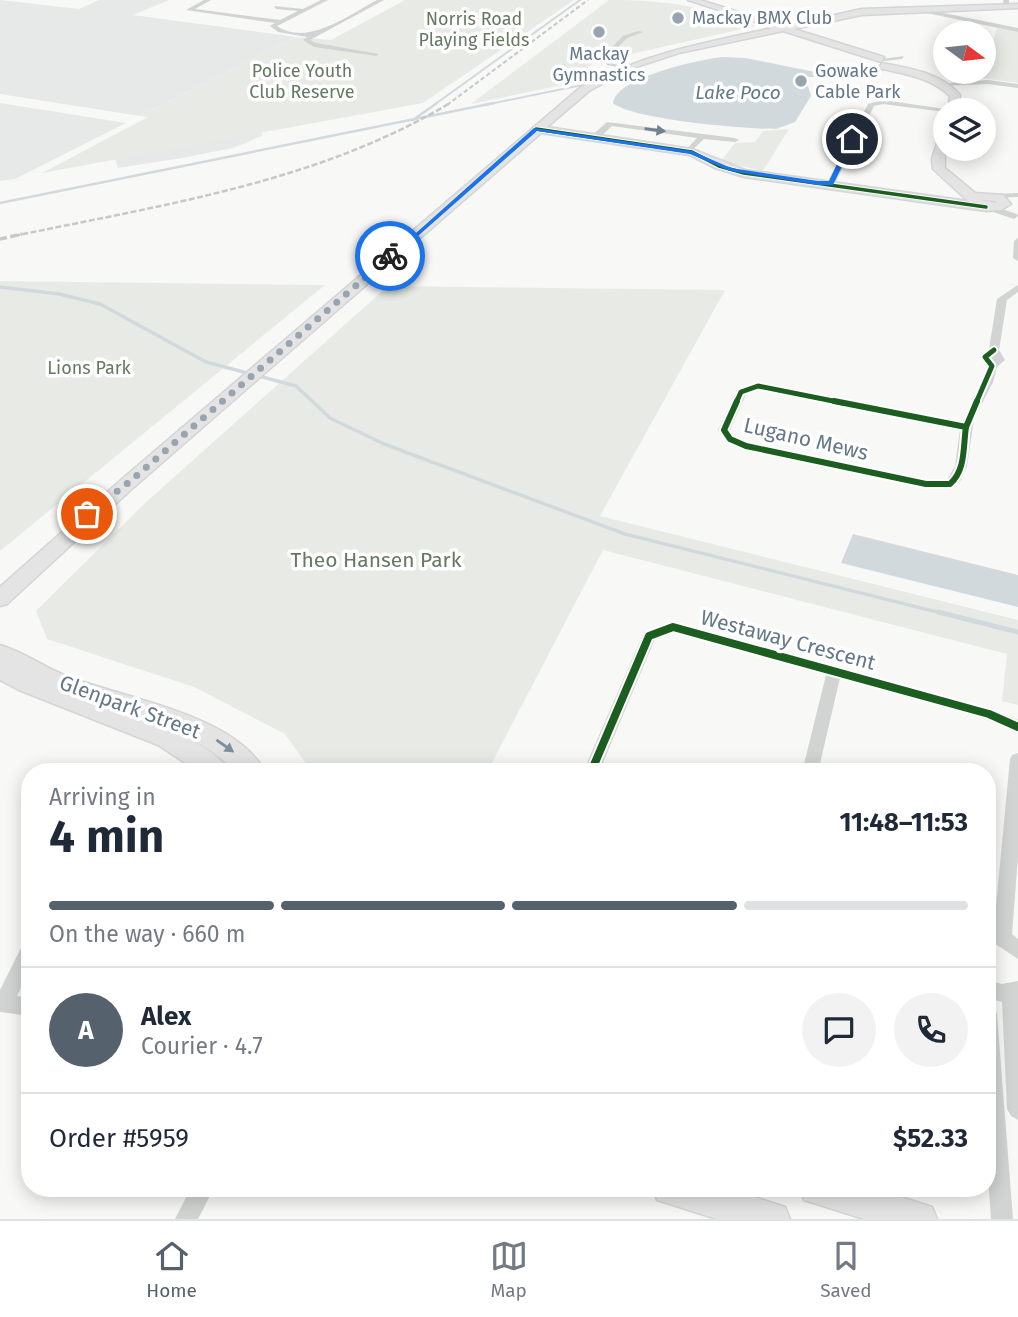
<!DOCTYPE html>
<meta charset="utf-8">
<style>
:root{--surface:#fff;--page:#f2f2f3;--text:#1f2937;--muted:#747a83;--line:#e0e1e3;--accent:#55616d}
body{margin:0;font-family:"Fira Sans",sans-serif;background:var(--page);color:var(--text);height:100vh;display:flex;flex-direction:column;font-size:26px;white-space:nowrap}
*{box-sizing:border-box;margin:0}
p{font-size:23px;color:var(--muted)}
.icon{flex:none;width:38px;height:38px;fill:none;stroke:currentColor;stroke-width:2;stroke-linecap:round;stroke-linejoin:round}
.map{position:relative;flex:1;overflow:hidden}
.panel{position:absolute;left:21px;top:763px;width:975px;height:434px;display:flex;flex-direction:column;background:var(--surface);border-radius:28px;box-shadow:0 4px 18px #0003}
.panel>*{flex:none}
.needle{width:46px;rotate:105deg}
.controls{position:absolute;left:933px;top:21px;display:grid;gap:14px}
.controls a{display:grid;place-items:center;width:63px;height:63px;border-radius:50%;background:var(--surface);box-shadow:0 4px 18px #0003;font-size:35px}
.pin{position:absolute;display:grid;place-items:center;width:60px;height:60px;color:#fff;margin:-30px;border:4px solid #fff;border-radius:50%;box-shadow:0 2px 7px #0007}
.courier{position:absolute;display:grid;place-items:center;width:70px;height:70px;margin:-35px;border:5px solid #1a73e8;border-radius:50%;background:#fff;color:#222;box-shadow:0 2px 9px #0007}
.summary em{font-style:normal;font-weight:700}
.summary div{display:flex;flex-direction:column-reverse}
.summary{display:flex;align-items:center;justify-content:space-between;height:119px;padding:0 28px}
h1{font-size:46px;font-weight:700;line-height:52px}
.bar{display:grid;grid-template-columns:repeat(4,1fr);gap:10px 7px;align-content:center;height:84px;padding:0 28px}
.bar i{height:9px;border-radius:5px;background:var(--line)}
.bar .selected{background:var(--accent)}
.bar p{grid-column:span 4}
.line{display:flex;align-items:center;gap:18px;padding:0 28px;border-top:2px solid var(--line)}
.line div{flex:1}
.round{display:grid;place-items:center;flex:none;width:74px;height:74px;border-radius:37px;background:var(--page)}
.dock{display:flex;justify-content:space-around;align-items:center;height:98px;border-top:2px solid var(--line);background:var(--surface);font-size:19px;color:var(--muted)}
.dock a{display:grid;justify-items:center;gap:4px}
.dock .selected{color:var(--accent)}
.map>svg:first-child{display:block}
.built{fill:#e7e8e8}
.green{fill:#e8ebe5}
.water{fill:#d2d9dd}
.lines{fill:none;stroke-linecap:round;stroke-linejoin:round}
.stream-far3{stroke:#d2d9dd;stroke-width:2}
.stream-far2{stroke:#d2d9dd;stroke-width:2.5}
.stream-far1{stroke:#d2d9dd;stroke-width:3.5}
.stream{stroke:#d2d9dd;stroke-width:5}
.secondary-casing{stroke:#d3d5d6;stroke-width:3}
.street{fill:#d2d3d3;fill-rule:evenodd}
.secondary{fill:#e4e4e4;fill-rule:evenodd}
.rail-far2{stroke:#c7c8ca;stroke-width:2;stroke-dasharray:4.5 2.5;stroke-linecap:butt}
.rail-far1{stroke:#c7c8ca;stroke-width:2.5;stroke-dasharray:6 2.5;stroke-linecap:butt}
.rail{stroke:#c7c8ca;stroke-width:3.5;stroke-dasharray:7 3.5;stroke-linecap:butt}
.cycleway-far3-casing{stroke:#fff;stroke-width:5}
.cycleway-far2-casing{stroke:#fff;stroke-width:9}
.cycleway-far1-casing{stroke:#fff;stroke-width:10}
.cycleway-casing{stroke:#fff;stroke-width:12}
.cycleway-far3{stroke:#1b5e20;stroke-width:3.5}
.cycleway-far2{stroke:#1b5e20;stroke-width:5}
.cycleway-far1{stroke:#1b5e20;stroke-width:6}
.cycleway{stroke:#1b5e20;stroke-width:8}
.oneway{fill:#708191}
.oneway2{fill:#7e8e9c}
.route{fill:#1a73e8}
.done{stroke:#98a5b0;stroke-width:7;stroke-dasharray:0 12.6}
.poi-dot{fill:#98a5b0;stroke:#fff;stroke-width:2.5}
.labels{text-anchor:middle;stroke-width:7;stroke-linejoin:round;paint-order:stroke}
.far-poi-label{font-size:18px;fill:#65788a;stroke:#fff;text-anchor:start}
.far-park-label{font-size:18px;fill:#657a60;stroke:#fff}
.far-water-label{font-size:19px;font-style:italic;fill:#617a85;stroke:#fff}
.street-label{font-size:21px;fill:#65788a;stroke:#fff}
.park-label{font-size:21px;fill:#657a60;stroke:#fff}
</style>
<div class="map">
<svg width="1018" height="1219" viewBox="0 0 1018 1219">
<rect width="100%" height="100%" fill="#f8f8f7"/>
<!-- built -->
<g class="built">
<polygon points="0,0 79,9 99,0 169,0 133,15 296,37 140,116 0,94"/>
<polygon points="0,103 126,123 15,179 0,181"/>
<polygon points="261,128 262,136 233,148 182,158 118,168 114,156"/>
</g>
<!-- green -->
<g class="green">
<polygon points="405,0 574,0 423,103 42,173 148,117 140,116 296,37 331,40"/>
<path d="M609,0C668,0 700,6 756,26L595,62L567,84L471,104Z"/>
<polygon points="997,28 1018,32 1018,83 982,78"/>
<polygon points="789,129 763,171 721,161 735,143 755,142 763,131"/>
<polygon points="0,281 325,285 0,551"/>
<polygon points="388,286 725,290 600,516 1018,620 1018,705 1002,701 1007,654 603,550 487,772 312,772 285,734 194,687 47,639 36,611 145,503"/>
</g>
<!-- water -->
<g class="water">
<path d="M722,57L746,58L815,72L819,77H805L811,96L795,122L776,129C747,129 633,120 613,103C617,77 698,60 722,57Z"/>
<polygon points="853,534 1018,575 1018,607 841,563"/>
</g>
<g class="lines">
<!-- stream-far3 -->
<g class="stream-far3">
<polyline points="607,81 647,76"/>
<polyline points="434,105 580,0"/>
<polyline points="485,105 587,84"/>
</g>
<!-- stream-far2 -->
<g class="stream-far2">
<polyline points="413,120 437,103"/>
<polyline points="0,203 494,103"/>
</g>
<!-- stream-far1 -->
<polyline class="stream-far1" points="0,287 59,294 100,304 206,362 296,386 330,418 384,444 625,534 945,614"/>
<!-- stream -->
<polyline class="stream" points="938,612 1018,632"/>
<!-- secondary casing -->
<g class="secondary-casing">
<g id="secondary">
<path d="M688,0H700L784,26L862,9L1018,4V8L862,15L794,29L884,57L881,62L783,31L679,53L630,69L589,91L547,127L692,149L745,170L968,201L933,169L932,159L939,137L945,134V168L975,193L1003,195L1011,204L1001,210L986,211L744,177L715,168L689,155L541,133L134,487L7,604L0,606V587L122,479L581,87C646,53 703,43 773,28ZM981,200L995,201L997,203Z"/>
<path d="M882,63C910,68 941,73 960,95L958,110H948L950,96C930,77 904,74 879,68Z"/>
<path d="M0,645C24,652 45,668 69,677C124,698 236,715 265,772H237C204,741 165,724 122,711C152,721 214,743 229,772H199L158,745L19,690L0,680Z"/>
<polygon points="653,1188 726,1188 785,1207 790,1219 717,1219 657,1200"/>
<polygon points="800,1188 873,1188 932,1207 937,1219 864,1219 804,1200"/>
</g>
</g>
<!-- street -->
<g class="street">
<path d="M204,0H211L195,9L280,20L298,11L276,9L274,6L303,9L321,0H328L277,26C307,47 349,15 377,0H384L310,40L316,43L379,54L376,56L314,47L303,40L307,37L278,32L270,26L275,23L186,10Z"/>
<polygon points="1003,0 1009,0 1009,6 994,8 994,6 1004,4"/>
<polygon points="914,7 1018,28 1018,32 912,10"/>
<polygon points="638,31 643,32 627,38 607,58 611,63 626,67 626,69 607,65 602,57 623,36"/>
<polygon points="904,56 902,59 884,61 881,59"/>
<polygon points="883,65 881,68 851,70 848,68"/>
<polygon points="988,80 1018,84 1018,88 988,84 941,86 938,84"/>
<polygon points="883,100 952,110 945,112 883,104 874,106 835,183 828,185 827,183 868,104"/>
<polygon points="607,122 735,138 739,140 735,142 704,139 688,154 684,152 697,138 612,126 597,140 591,140 591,136"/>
<polygon points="1018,193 1018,197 990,198 986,196 990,194"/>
<polygon points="987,204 1017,214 1018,216 1014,219 984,209 983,207"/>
<polygon points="1018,238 1018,261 1013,258 1014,241"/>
<path d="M1018,285V292L1007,300L999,350L1005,360L997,367L993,382L974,419L967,466L961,480L954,487L926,488L746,450L726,441L718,430L737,390L758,383L962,423L985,374L987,366L980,357L989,349L997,299ZM759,389L960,429L955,466L947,480H926L749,443L734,437L730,430L746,394Z"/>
<polygon points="673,622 994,710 1018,720 1018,733 985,719 840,678 818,772 802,772 826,675 674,632 655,639 599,772 583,772 644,632"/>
<polygon points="1018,753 1018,857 1012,934 1018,939 1018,959 997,945 987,942 987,926 994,927 1010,759 1012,755"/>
<polygon points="30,942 30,970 17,996 30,998 30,1016 0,1012 0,990 23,944"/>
<polygon points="987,980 1002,984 1018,981 1018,1120 1011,1116 1007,1109 1002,1002 987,998"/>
<polygon points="987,1005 994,1007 997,1014 1013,1219 991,1219 987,1163"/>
<polygon points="191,1188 214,1188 198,1219 175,1219"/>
</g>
<!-- secondary -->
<use href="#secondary" class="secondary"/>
<!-- rail-far2 -->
<polyline class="rail-far2" points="447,105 588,0"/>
<!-- rail-far1 -->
<path class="rail-far1" d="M14,236C162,205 319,182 450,103"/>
<!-- rail -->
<polyline class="rail" points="0,239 22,234"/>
<!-- cycleway-far3 casing -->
<g class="cycleway-far3-casing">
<polyline id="cycleway-far3" points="536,129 692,152 719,166 744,173 986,207"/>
</g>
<!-- cycleway-far2 casing -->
<g class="cycleway-far2-casing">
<g id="cycleway-far2">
<polyline points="736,403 741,392 758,386 843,403"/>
<polyline points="976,403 992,366 985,357 994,350"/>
</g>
</g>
<!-- cycleway-far1 casing -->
<g class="cycleway-far1-casing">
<g id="cycleway-far1">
<path d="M737,401L724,430L730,439L746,446L926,484H950C966,470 963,446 966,427"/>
<polyline points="834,401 966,427"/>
<polyline points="966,427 977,401"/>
</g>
</g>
<!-- cycleway casing -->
<g class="cycleway-casing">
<polyline id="cycleway" points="591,772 649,636 673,627 989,714 1018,727"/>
</g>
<!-- cycleway-far3 -->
<use href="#cycleway-far3" class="cycleway-far3"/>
<!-- cycleway-far2 -->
<use href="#cycleway-far2" class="cycleway-far2"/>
<!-- cycleway-far1 -->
<use href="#cycleway-far1" class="cycleway-far1"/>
<!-- cycleway -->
<use href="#cycleway" class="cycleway"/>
</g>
<!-- one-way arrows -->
<defs><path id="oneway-solid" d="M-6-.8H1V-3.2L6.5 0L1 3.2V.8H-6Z" transform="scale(1.75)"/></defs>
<use class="oneway" href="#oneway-solid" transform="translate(655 130) rotate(8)"/>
<use class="oneway2" href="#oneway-solid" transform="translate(225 746) rotate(35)"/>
<!-- route -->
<polygon class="route" points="534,128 692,151 731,168 818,181 829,181 849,139 855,139 833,185 818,185 730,171 690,154 537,131 393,258 388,258"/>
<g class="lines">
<!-- done -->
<polyline class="done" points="87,514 128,483 390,256"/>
</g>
<!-- markers -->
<g class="poi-dot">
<circle cx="678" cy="18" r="7"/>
<circle cx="599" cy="32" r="7"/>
<circle cx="801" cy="81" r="7"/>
</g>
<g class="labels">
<!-- far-poi labels -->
<g class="far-poi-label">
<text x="692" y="24">Mackay BMX Club</text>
<text x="599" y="60" text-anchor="middle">Mackay<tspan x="599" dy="21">Gymnastics</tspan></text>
<text x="815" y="77">Gowake<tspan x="815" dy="21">Cable Park</tspan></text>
</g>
<!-- far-park labels -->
<g class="far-park-label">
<text x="474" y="25">Norris Road<tspan x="474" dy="21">Playing Fields</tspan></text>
<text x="302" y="77">Police Youth<tspan x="302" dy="21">Club Reserve</tspan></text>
<text x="89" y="374">Lions Park</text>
</g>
<!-- far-water labels -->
<g class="far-water-label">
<text x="738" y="99">Lake Poco</text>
</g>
<!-- street labels -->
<g class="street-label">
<text transform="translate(806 439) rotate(13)" y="7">Lugano Mews</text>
<text transform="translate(788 640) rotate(15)" y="7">Westaway Crescent</text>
<text transform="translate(130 707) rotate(20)" y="7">Glenpark Street</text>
</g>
<!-- park labels -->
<g class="park-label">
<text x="376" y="567">Theo Hansen Park</text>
</g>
</g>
</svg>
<div class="controls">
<a><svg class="needle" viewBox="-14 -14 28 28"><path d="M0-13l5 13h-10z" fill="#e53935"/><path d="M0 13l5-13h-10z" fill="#747a83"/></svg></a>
<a><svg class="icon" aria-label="layers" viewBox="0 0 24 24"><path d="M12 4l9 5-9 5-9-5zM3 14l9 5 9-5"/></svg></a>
</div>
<div class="pin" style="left:87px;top:514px;background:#ea580c"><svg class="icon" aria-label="bag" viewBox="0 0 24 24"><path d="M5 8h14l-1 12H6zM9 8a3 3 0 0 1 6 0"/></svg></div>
<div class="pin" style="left:852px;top:139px;background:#1f2937"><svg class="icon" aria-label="home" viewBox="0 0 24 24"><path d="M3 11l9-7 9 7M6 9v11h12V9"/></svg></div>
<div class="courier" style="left:390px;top:256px"><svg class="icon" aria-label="bike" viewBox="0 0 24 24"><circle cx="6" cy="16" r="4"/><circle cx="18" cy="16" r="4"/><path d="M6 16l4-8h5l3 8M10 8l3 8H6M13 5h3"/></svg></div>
<section class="panel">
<div class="summary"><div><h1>4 min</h1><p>Arriving in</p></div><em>11:48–11:53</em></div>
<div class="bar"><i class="selected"></i><i class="selected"></i><i class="selected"></i><i></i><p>On the way · 660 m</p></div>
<div class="line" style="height:126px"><b class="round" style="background:var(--accent);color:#fff">A</b><div><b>Alex</b><p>Courier · 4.7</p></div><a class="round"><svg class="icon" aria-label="chat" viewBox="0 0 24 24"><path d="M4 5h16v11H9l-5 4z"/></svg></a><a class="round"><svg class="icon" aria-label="phone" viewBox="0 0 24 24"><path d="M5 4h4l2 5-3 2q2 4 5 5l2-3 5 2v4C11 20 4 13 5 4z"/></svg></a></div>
<div class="line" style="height:91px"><div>Order #5959</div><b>$52.33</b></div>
</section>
</div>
<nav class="dock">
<a class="selected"><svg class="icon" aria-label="home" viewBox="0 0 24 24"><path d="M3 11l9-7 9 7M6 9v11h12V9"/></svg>Home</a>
<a><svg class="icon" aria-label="map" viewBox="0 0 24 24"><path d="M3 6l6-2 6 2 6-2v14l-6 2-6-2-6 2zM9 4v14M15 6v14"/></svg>Map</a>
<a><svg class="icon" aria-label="saved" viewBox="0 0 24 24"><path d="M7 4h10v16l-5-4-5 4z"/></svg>Saved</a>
</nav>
